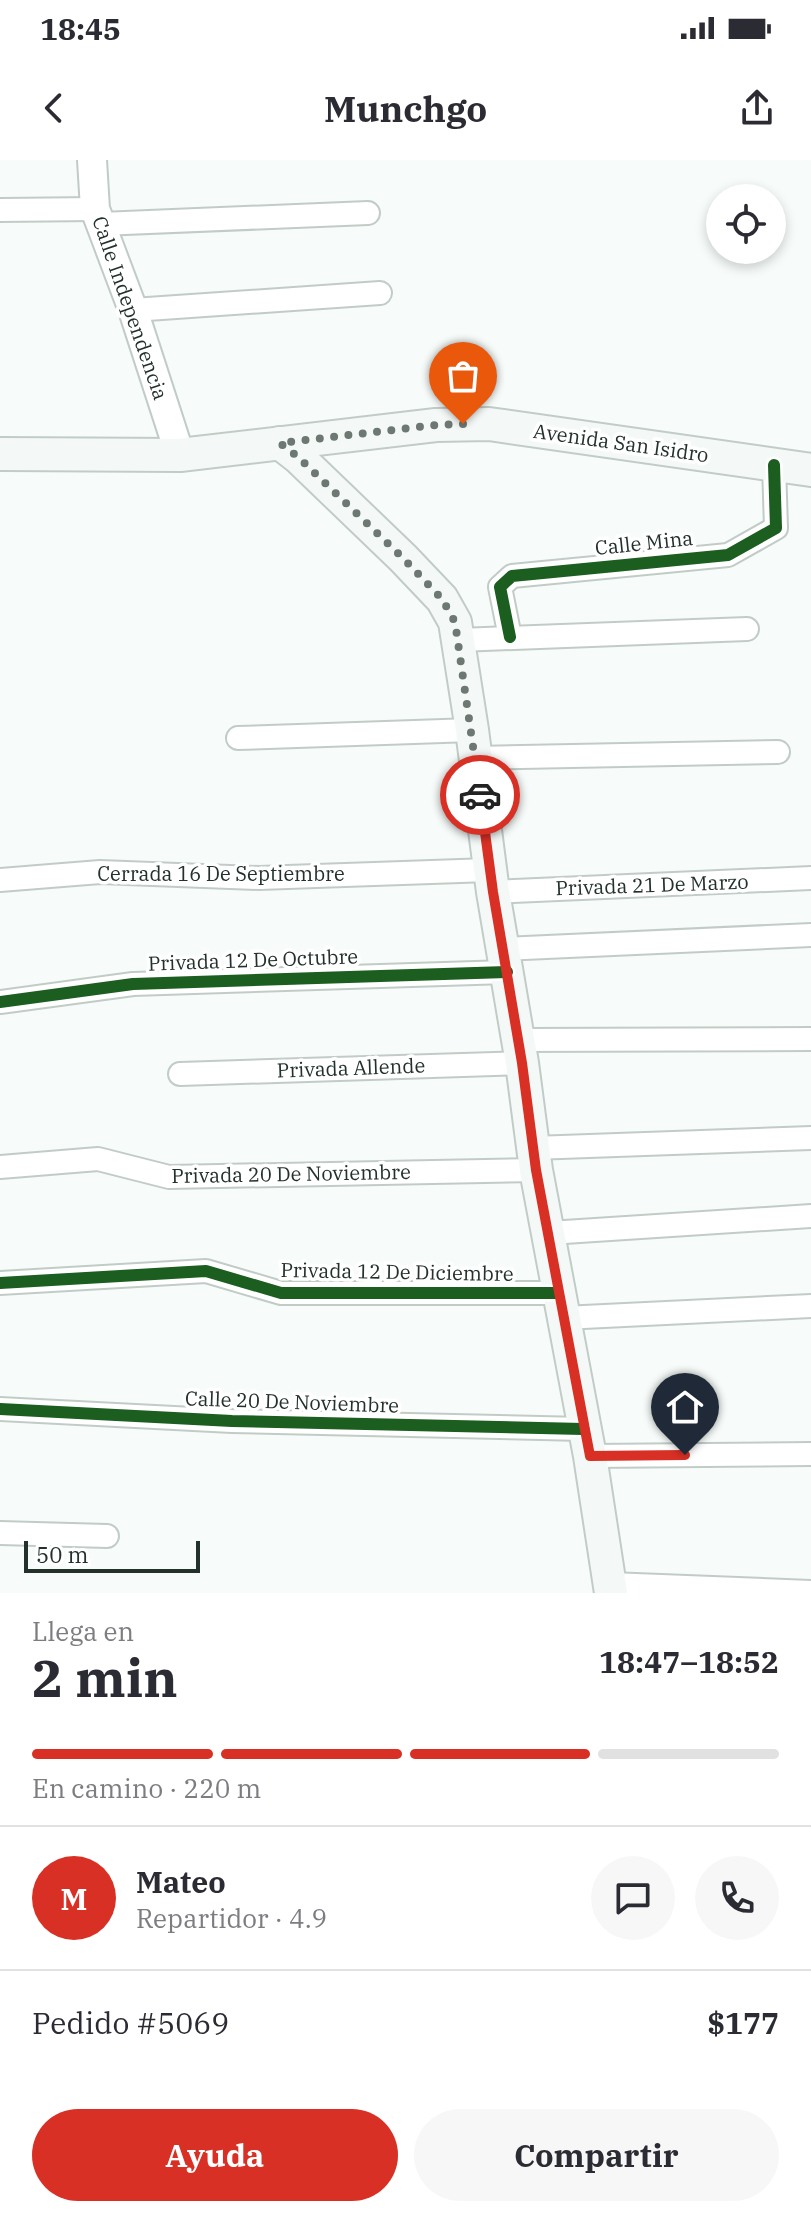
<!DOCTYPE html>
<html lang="es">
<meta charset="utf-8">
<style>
:root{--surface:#fff;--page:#f7f7f7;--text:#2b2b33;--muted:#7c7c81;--line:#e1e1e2;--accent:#d93025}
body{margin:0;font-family:"IBM Plex Serif",serif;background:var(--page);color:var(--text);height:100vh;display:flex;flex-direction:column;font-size:30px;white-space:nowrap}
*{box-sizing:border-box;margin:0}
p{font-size:26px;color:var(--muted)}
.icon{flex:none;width:44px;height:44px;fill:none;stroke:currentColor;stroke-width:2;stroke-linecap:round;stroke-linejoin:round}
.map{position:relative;height:1433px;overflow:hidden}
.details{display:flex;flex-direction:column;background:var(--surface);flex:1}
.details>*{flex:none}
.tools{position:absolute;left:706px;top:24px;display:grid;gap:16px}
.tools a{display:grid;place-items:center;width:80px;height:80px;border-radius:50%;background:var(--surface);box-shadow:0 4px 12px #0003;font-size:40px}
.scale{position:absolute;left:24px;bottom:20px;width:176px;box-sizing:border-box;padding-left:8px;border:4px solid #23312b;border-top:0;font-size:22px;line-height:28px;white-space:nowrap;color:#23312b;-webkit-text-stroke:6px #fff;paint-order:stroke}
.pin{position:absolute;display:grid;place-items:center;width:68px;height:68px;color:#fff;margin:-82px -34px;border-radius:50% 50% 50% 0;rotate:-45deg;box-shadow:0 0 8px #0007}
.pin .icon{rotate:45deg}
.courier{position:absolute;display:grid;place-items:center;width:80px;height:80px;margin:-40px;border:6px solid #d93025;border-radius:50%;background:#fff;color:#222;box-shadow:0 2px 10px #0007}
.head em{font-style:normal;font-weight:800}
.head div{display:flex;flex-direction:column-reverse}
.head{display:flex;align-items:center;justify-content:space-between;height:136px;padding:0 32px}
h1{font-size:52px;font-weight:800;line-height:60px}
.bar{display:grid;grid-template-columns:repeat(4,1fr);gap:12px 8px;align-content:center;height:96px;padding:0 32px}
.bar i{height:10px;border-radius:6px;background:var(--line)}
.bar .selected{background:var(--accent)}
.bar p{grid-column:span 4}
.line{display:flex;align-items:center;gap:20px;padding:0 32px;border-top:2px solid var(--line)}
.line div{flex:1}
.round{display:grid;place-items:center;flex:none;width:84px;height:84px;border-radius:42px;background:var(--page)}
.action{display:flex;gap:16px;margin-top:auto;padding:16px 32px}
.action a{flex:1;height:92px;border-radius:48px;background:var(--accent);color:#fff;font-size:32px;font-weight:800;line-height:92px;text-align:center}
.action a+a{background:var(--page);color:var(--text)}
.status{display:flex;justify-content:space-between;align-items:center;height:56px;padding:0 40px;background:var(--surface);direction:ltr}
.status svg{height:22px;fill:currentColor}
header{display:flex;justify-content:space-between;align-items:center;height:104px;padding:0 32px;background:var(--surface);font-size:36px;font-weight:800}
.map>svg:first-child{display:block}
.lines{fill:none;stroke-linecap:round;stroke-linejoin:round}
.minor-casing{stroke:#c2ccc7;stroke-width:26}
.tertiary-casing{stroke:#c2ccc7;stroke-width:32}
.secondary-casing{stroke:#c2ccc7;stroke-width:36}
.minor{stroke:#fefffe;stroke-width:22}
.tertiary{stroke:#fefffe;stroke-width:28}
.secondary{stroke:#f4f9f7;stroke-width:32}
.cycleway-casing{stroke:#fff;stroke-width:17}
.cycleway{stroke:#1b5e20;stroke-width:12}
.done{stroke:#6d7873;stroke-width:8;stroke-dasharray:0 14.4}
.route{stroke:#d93025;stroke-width:10}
.labels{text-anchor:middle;stroke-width:7;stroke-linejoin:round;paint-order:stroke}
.street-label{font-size:20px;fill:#23312b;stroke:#fff}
</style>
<div class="status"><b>18:45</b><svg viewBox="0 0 49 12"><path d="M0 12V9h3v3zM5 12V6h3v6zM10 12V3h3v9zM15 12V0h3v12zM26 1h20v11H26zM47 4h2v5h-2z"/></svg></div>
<header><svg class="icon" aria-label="back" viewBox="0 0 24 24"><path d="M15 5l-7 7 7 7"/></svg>Munchgo<svg class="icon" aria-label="share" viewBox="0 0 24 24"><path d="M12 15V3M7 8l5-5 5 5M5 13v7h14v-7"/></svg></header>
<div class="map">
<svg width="811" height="1433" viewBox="0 0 811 1433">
<rect width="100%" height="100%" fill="#f7fcfa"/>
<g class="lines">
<!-- minor casing -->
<g class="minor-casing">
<g id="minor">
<polyline points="0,50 95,49"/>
<polyline points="101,64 368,53"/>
<polyline points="133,150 380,133"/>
<polyline points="510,477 500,427 512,416 728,395 776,368 774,305"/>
<polyline points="459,480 747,469"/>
<polyline points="238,578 472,570"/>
<polyline points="475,598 778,592"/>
<polyline points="0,720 100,712 259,718 489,710"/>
<polyline points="493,732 811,718"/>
<polyline points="503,789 811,775"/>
<polyline points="0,842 133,824 507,812"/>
<polyline points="519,880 811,879"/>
<polyline points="180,914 522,903"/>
<polyline points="533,988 811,978"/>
<polyline points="0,1007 98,999 169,1017 536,1010"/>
<polyline points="549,1073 811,1056"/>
<polyline points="0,1123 206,1111 281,1133 557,1133"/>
<polyline points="563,1158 811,1146"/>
<polyline points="0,1249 232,1261 583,1269"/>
<polyline points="590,1296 811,1294"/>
<polyline points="0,1373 107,1376"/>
<polyline points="610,1424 811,1432"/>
</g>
</g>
<!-- tertiary casing -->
<g class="tertiary-casing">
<polyline id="tertiary" points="92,0 95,49 133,150 180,295"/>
</g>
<!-- secondary casing -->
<g class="secondary-casing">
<g id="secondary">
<polyline points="280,283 298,297 403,398 442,439 455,462 472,570 493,732 522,903 536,1010 590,1296 611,1433"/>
<polyline points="0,294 180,295 436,265 489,264 811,310"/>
</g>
</g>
<!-- minor -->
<use href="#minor" class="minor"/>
<!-- tertiary -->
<use href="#tertiary" class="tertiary"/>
<!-- secondary -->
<use href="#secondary" class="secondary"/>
<!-- cycleway casing -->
<g class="cycleway-casing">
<g id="cycleway">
<polyline points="510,477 500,427 512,416 728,395 776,368 774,305"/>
<polyline points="0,842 133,824 507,812"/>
<polyline points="0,1123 206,1111 281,1133 557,1133"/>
<polyline points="0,1249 232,1261 583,1269"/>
</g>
</g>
<!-- cycleway -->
<use href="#cycleway" class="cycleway"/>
</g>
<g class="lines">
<!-- done -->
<polyline class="done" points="463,264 436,265 280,283 298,297 403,398 442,439 455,462 480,635"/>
<!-- route -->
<polyline class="route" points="480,635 493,732 522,903 536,1010 590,1296 685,1295"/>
</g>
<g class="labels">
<!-- street labels -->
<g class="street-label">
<text transform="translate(130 148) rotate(71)" y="7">Calle Independencia</text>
<text transform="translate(621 283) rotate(8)" y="7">Avenida San Isidro</text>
<text transform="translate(644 383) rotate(-6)" y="7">Calle Mina</text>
<text x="221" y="721">Cerrada 16 De Septiembre</text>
<text transform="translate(652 725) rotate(-2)" y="7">Privada 21 De Marzo</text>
<text transform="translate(253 800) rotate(-2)" y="7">Privada 12 De Octubre</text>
<text transform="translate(351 908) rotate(-2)" y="7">Privada Allende</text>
<text transform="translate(291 1014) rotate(-1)" y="7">Privada 20 De Noviembre</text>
<text transform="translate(397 1112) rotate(1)" y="7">Privada 12 De Diciembre</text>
<text transform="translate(292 1242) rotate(2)" y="7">Calle 20 De Noviembre</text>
</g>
</g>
</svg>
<div class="tools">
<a><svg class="icon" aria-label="locate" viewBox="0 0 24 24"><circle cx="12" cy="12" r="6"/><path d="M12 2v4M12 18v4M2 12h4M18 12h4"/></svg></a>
</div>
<div class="scale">50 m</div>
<div class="pin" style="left:463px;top:264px;background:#ea580c"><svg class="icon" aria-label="bag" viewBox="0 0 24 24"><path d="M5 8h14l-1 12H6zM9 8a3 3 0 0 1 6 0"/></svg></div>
<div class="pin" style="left:685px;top:1295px;background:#1f2937"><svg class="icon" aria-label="home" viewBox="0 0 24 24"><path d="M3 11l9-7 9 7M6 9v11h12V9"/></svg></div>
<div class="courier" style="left:480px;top:635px"><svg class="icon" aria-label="car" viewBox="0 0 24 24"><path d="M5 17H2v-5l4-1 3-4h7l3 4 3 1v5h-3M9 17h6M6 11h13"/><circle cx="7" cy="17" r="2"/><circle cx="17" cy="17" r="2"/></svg></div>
</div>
<section class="details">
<div class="head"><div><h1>2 min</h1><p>Llega en</p></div><em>18:47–18:52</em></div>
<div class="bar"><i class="selected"></i><i class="selected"></i><i class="selected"></i><i></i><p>En camino · 220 m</p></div>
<div class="line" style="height:144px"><b class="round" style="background:var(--accent);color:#fff">M</b><div><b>Mateo</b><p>Repartidor · 4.9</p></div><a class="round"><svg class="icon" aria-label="chat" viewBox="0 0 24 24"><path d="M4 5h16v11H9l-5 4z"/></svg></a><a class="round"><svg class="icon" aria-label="phone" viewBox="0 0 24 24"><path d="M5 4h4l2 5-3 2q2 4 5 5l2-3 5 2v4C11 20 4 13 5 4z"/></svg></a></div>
<div class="line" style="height:104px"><div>Pedido #5069</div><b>$177</b></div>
<div class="action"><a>Ayuda</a><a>Compartir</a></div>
</section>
